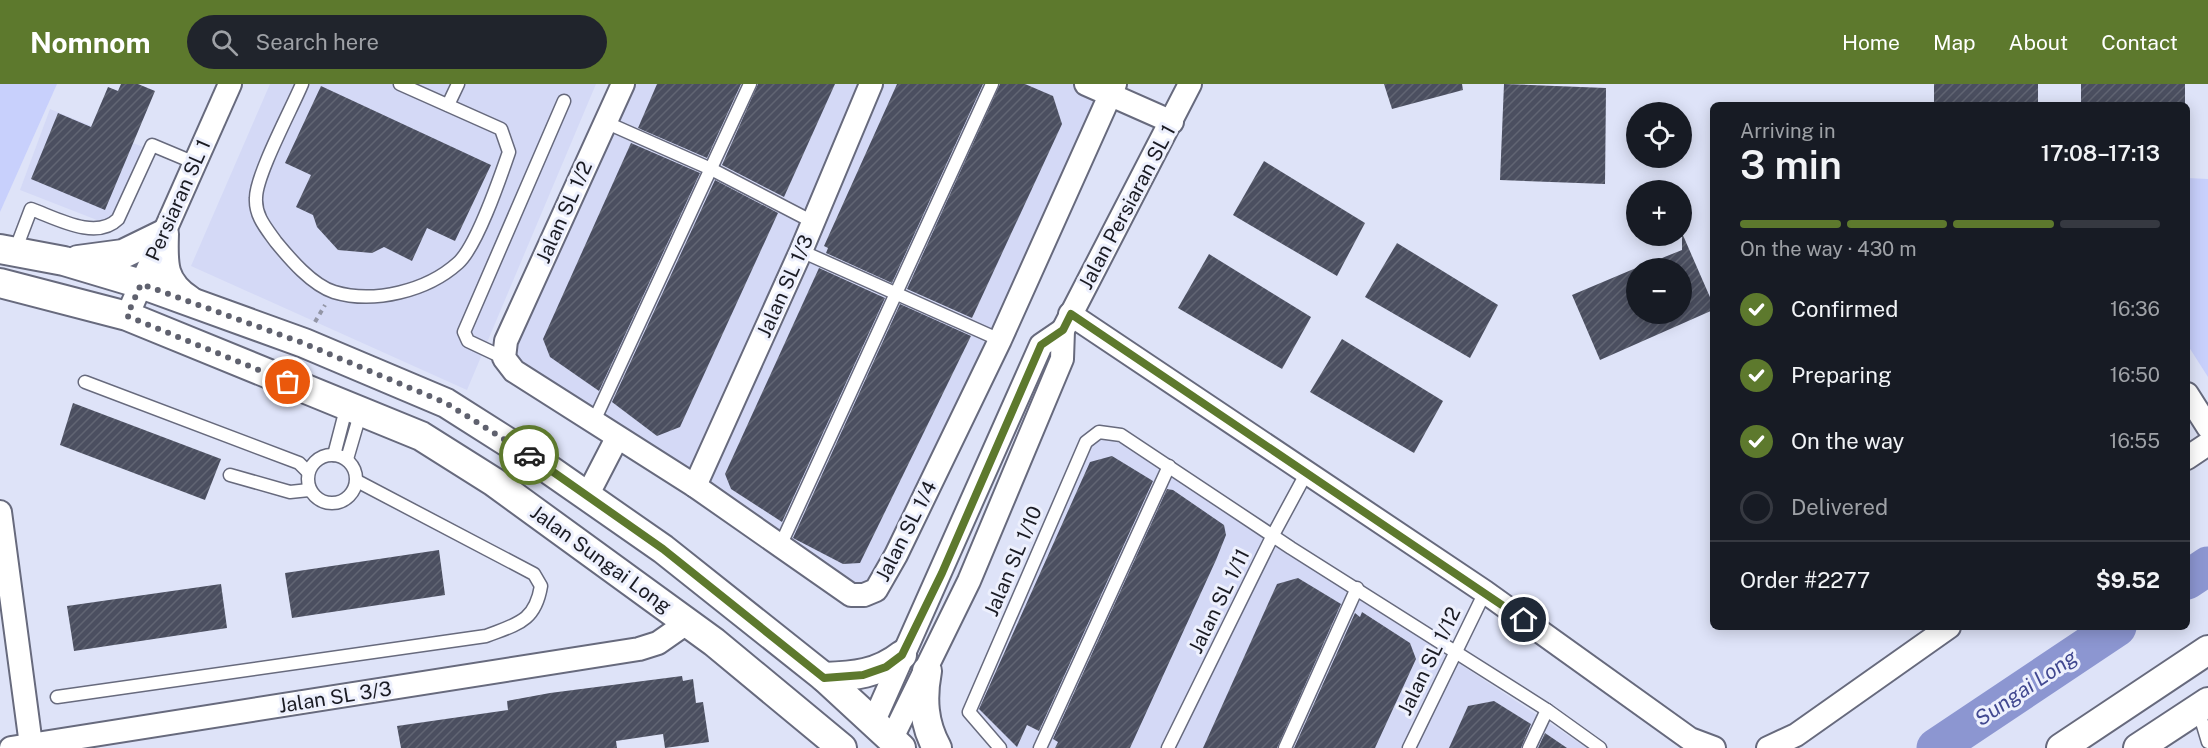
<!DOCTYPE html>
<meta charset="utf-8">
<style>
:root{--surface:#171b24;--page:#20242c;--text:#f1f3f6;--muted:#9ea1a6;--line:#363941;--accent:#5d792d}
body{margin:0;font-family:"Public Sans",sans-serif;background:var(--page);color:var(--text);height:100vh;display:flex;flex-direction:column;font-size:22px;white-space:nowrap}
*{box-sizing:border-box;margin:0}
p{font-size:20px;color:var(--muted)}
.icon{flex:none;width:33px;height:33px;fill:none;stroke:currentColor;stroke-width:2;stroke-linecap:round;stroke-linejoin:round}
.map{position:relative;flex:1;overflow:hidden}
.panel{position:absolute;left:1710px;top:18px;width:480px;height:528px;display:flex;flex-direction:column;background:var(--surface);border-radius:9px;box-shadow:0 3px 15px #0003}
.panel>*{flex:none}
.buttons{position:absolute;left:1626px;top:18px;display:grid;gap:12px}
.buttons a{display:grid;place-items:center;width:66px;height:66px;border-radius:50%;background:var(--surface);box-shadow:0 3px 15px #0003;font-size:30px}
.pin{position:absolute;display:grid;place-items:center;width:51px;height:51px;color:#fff;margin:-26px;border:3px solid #fff;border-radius:50%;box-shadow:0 2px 6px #0007}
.courier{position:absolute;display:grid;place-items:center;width:60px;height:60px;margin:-30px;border:4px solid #5d792d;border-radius:50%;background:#fff;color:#222;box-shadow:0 2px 8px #0007}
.overview em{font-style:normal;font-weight:600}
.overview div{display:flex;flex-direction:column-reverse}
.overview{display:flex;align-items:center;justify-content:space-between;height:102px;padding:0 30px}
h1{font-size:39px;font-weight:600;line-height:45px}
.bar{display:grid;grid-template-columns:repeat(4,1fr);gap:9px 6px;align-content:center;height:72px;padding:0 30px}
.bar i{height:8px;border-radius:4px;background:var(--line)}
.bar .on{background:var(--accent)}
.bar p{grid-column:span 4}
.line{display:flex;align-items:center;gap:15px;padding:0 30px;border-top:2px solid var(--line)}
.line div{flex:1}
ol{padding:0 30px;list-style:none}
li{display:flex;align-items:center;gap:18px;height:66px}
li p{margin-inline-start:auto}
li .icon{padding:6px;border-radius:50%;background:var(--accent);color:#fff;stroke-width:4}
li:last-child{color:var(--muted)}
li i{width:33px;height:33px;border:3px solid var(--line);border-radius:50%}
header{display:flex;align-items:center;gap:36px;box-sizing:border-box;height:84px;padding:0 30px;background:var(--accent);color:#fff}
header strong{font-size:28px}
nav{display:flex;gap:33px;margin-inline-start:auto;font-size:21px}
.search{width:420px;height:54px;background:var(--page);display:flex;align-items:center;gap:15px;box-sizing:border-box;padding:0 21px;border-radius:33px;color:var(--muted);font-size:22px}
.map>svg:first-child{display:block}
.built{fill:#d4d9f6}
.green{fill:#c8d0fc}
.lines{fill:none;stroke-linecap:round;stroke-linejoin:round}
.river{stroke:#8c96d1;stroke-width:39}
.building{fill:url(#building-hatch)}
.service-casing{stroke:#676a7d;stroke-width:15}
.minor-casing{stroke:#676a7d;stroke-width:26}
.tertiary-casing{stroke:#676a7d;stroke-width:32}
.path{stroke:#9396a6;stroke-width:4;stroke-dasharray:4.5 4.5;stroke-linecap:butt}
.service{stroke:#fff;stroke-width:12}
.minor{stroke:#fff;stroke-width:22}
.tertiary{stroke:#fff;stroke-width:28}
.done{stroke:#5f616e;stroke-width:6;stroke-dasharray:0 10.8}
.route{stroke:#5d792d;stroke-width:8}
.labels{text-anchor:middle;stroke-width:6;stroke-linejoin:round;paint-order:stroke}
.street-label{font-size:20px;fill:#1a1b23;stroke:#edf0fd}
.water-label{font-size:21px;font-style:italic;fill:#414890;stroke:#edf0fd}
</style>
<header>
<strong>Nomnom</strong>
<div class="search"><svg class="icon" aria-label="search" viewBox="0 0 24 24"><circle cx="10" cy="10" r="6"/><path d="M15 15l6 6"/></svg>Search here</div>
<nav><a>Home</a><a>Map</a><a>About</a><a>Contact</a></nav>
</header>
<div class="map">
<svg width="2208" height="664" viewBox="0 0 2208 664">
<defs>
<pattern id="building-hatch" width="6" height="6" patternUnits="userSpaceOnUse" patternTransform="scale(1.5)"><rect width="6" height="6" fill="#4b4f60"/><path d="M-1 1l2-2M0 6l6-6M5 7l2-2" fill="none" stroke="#616573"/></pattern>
</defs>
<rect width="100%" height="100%" fill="#dee3f8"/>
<!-- built -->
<g class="built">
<polygon points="270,0 596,0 467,306 191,182"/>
<polygon points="633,0 1105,0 902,437 869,502 854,503 518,279 514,263"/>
<polygon points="50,25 143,63 113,132 102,138 20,106"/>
<polygon points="1101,355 1122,357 1587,664 1008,664 976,625 1090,363"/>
</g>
<!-- green -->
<g class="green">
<polygon points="0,0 57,0 0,128"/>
<polygon points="2187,94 2208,95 2208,293 2187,260"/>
</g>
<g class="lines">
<!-- river -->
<g class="river">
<polyline points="2187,496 2208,482"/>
<polyline points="1936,664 2117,543"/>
</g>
</g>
<!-- building -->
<g class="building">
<polygon points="121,0 138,0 155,7 105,126 31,95 58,29 91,43 108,3 118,7"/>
<polygon points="657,0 741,0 707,74 638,44"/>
<polygon points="758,0 835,0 784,113 722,81"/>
<polygon points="897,0 983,0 892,199 826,169 828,164 824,162"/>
<polygon points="1000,0 1025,0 1053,12 1062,40 972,234 907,205"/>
<polygon points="1384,0 1462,0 1463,6 1392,25"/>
<polygon points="1504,0 1606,4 1605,100 1500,96"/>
<rect x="1934" y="0" width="104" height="21"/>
<rect x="2081" y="0" width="104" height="21"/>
<polygon points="321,2 491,81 455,157 427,144 412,177 384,163 372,169 338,166 317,143 313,131 296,123 311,91 285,79"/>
<polygon points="631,59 700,89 599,307 550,273 543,255"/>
<polygon points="1264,77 1365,139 1337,192 1233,131"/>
<polygon points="715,96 778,129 680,343 657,352 612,318"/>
<polygon points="1682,149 1713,220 1713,226 1600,276 1572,211 1636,184 1636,230 1682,230 1682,184 1637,184 1682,166"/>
<polygon points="1397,159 1498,221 1470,274 1365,213"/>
<polygon points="1209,170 1311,233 1282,285 1178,224"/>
<polygon points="819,184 885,214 782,438 731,405 725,390"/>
<polygon points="900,220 971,252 860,479 843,480 793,454"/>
<polygon points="1342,255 1443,317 1414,369 1310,308"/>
<polygon points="73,319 221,375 205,416 60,361"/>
<polygon points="1112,372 1153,397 1039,647 1027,641 1017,663 979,625 1090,378"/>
<polygon points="1167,405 1173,406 1224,441 1226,451 1216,476 1130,664 1055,664 1058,658 1053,655"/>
<polygon points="439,466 445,511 292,534 285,489"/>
<polygon points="1298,494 1341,520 1277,664 1203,664 1277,500"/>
<polygon points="221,500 227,544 74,567 67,522"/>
<polygon points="1362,528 1410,559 1416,575 1375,664 1294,664 1355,529 1360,533"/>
<polygon points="682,592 683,597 693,595 696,619 703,618 709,658 665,664 663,650 616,657 617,664 401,664 397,642 508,626 507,617 550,609"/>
<polygon points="1494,617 1531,640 1521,664 1449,664 1468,622"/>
<polygon points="1545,649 1567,664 1538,664"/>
</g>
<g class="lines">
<!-- service casing -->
<g class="service-casing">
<g id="service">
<path d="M302,0C292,24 256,91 256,114C255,132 266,144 276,158C290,175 312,201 334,208C374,220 427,207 458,179C477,162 500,94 509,68L501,45L400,0"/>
<polyline points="448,21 458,0"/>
<polyline points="605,38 711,85 813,138"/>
<path d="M15,167L31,125C56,134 96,157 118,135L152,61L195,79"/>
<polyline points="801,167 1000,256"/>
<polyline points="504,274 468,257 464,248 564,17"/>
<polyline points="85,298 299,379 308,388"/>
<polyline points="594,337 750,0"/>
<circle cx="332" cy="395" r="24"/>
<polyline points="334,371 347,321"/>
<polyline points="347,375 361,327"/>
<polyline points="230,391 290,408 309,406"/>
<polyline points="781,460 992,0"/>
<path d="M57,613L486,552C517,540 535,538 541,502L534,490L357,397"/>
<polyline points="2198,625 2208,658"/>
<polyline points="1000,664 969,628 1086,358 1099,348 1121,351 1291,464 1547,626 1600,664"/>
<polyline points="1040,664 1169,382"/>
<polyline points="1168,664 1273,451 1307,388"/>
<polyline points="1285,664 1357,504"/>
<polyline points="1409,664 1485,508"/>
<polyline points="1529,664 1547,626"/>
</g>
</g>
<!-- minor casing -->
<g class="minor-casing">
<g id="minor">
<polyline points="623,0 506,257 504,274 514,287 695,402 851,511 864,511 876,506 896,471 1000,256 1115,0"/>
<polyline points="1086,0 1172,38"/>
<polyline points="1070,230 1485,508 1690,655 1714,664"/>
<polyline points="127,232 230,0"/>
<polyline points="2187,310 2208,343"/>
<polyline points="2187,374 2208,360"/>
<polyline points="695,402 801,167 871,0"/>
<polyline points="587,412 617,354"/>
<polyline points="0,428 31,661"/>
<polyline points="873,639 1041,261 1063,246"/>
<polyline points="891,656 969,497 1062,275 1063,246 1190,0"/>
<polyline points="11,664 639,565 658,559 688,538"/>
<polyline points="1768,664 1796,651 1949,543"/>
</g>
</g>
<!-- tertiary casing -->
<g class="tertiary-casing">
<g id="tertiary">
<polyline points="0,165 64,177 141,200 304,259 446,319 531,373 663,465 824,593 901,664"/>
<path d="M78,176L123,170L164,150C163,180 162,198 189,216"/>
<polyline points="0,199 127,232 421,352 494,398 714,558 842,664"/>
<path d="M927,587C922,614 923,639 937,664"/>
<path d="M824,593C854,592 878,590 902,571"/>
<polyline points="2061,664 2208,566"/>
<polyline points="2138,664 2208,618"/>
</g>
</g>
<!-- path -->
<polyline class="path" points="315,238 325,221"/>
<!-- service -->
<use href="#service" class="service"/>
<!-- minor -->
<use href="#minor" class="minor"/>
<!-- tertiary -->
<use href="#tertiary" class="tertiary"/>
</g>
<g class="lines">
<!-- done -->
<polyline class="done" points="288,298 127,232 141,200 303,259 446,319 529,371"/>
<!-- route -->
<polyline class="route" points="529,371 663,465 824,594 863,591 886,583 902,571 942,489 1041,261 1063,246 1071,230 1524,536"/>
</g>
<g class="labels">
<!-- street labels -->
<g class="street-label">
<text transform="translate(178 116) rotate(-66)" y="7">Persiaran SL 1</text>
<text transform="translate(1127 123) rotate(-62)" y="7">Jalan Persiaran SL 1</text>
<text transform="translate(564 128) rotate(-66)" y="7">Jalan SL 1/2</text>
<text transform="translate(785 202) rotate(-66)" y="7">Jalan SL 1/3</text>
<text transform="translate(906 447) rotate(-63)" y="7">Jalan SL 1/4</text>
<text transform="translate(601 475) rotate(36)" y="7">Jalan Sungai Long</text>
<text transform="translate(1013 477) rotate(-67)" y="7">Jalan SL 1/10</text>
<text transform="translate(1219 517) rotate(-64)" y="7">Jalan SL 1/11</text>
<text transform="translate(1429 577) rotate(-64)" y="7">Jalan SL 1/12</text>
<text transform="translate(335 613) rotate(-9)" y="7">Jalan SL 3/3</text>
</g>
<!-- water labels -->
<g class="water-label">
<text transform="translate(2026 604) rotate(-34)" y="7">Sungai Long</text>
</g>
</g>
</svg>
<div class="buttons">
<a><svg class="icon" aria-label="locate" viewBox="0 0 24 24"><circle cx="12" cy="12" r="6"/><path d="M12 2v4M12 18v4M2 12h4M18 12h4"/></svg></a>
<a>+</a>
<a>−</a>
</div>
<div class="pin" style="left:288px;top:298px;background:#ea580c"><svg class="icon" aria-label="bag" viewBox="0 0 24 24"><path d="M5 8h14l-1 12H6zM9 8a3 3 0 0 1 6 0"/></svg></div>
<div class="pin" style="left:1524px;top:536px;background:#1f2937"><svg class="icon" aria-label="home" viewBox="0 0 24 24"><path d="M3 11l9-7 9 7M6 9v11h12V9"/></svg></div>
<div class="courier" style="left:529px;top:371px"><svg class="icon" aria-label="car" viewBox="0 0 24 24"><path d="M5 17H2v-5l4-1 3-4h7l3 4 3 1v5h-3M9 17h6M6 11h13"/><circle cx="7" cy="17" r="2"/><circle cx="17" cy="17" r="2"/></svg></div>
<section class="panel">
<div class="overview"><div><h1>3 min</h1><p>Arriving in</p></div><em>17:08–17:13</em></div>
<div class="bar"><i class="on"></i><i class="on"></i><i class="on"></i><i></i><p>On the way · 430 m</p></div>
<ol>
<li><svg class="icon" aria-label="check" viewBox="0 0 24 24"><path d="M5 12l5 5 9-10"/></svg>Confirmed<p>16:36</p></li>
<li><svg class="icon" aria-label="check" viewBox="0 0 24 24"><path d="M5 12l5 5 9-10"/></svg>Preparing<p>16:50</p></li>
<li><svg class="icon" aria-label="check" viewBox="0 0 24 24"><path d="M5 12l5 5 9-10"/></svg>On the way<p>16:55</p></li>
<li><i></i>Delivered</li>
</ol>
<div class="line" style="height:78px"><div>Order #2277</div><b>$9.52</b></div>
</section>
</div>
